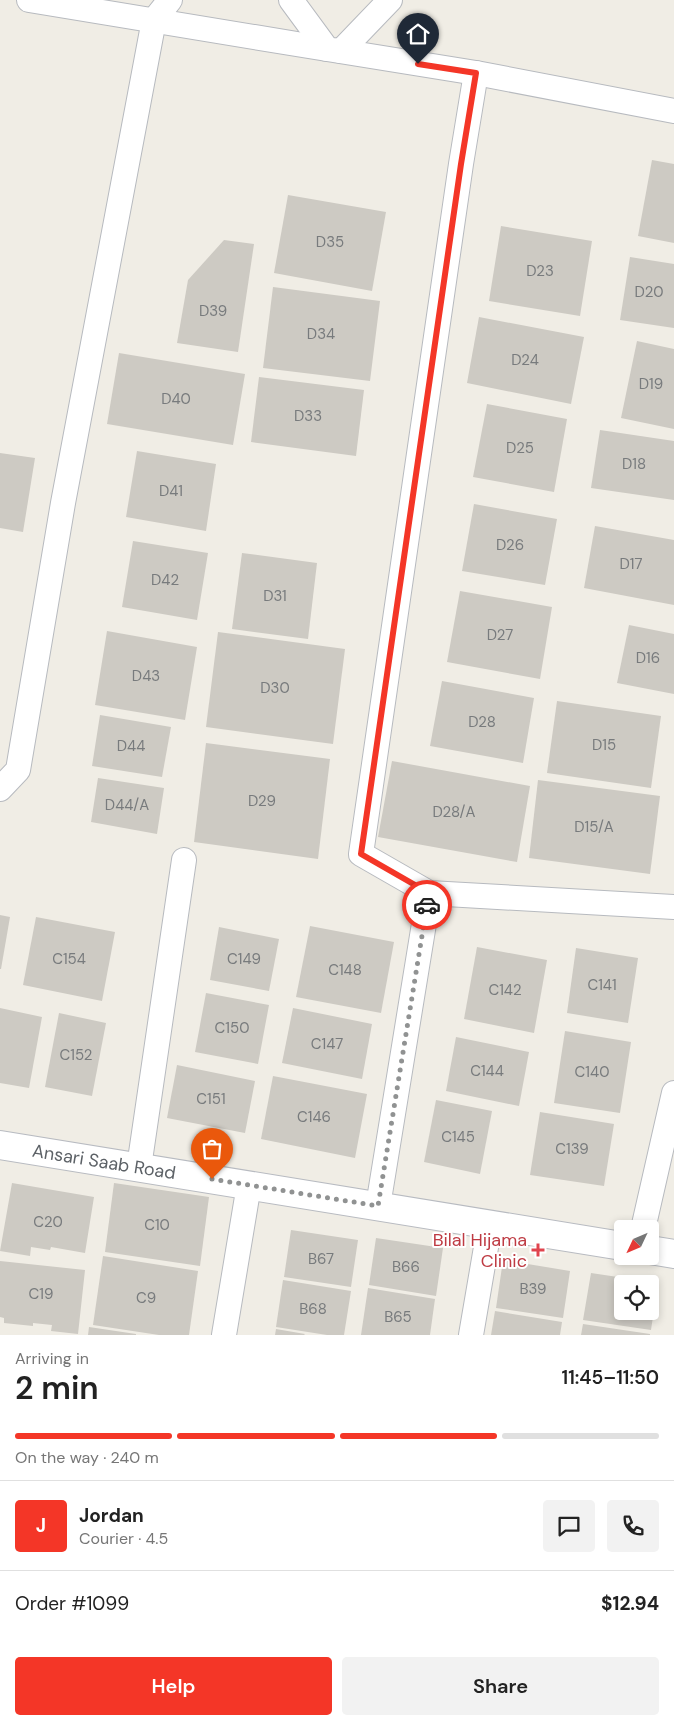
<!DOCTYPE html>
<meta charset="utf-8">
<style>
:root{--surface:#fff;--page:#f2f2f2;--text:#222;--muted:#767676;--line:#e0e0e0;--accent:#f43627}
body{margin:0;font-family:"DM Sans",sans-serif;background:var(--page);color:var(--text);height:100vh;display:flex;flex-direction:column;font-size:19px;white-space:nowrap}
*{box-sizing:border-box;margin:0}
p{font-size:16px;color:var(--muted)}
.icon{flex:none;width:28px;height:28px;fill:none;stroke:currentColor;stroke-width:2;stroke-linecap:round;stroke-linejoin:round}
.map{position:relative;height:1335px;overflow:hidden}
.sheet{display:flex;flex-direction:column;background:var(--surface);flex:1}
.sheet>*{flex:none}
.needle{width:32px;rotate:226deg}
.fabs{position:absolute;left:614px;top:1220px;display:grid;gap:10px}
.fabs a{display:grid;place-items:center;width:45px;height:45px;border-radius:5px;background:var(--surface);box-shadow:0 2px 8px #0003;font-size:25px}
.pin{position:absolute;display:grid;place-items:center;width:42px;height:42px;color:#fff;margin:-51px -21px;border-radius:50% 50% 50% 0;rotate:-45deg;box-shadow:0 0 5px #0007}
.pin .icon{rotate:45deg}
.courier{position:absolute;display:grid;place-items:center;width:50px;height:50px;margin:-25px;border:4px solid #f43627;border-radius:50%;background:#fff;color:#222;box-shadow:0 1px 6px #0007}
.summary em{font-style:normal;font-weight:600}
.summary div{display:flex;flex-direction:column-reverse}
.summary{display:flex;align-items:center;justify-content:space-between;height:85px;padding:0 15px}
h1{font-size:32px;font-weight:600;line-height:38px}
.bar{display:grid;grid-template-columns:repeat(4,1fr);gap:8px 5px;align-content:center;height:60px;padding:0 15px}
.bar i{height:6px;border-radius:4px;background:var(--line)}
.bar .selected{background:var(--accent)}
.bar p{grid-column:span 4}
.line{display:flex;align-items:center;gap:12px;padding:0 15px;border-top:1px solid var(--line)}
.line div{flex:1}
.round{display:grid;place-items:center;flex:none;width:52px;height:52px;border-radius:5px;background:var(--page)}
.primary-button{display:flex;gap:10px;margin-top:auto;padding:10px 15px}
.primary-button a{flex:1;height:58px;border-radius:5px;background:var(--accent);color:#fff;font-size:20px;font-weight:600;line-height:58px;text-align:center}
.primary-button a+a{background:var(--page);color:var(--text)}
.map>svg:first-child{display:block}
.building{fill:#cdcac3;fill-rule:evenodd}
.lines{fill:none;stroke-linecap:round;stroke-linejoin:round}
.street-casing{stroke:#b7babf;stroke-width:26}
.secondary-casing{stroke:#b8bbc1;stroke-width:30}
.street{stroke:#fff;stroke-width:24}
.secondary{stroke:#fff;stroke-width:28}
.done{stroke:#909292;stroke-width:5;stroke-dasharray:0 9}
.route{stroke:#f43627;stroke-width:6}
.health-dot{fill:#e0444e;stroke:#fff;stroke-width:2}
.labels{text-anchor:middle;stroke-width:4;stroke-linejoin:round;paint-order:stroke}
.number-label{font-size:15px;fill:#787b7d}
.street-label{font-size:18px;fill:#5c6166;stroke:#fff}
.health-label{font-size:18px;fill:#be3a42;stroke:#fff;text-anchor:end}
</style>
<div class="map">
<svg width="674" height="1335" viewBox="0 0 674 1335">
<rect width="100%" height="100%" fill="#f0ede5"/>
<!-- building -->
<g class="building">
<polygon points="652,160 674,164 674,243 638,236"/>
<polygon points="288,195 386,212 372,291 274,273"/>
<polygon points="501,226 592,241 580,316 489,301"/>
<polygon points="224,240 254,244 238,352 177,343 188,280"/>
<polygon points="630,257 674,264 674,328 620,320"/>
<polygon points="273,287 380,301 370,381 263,368"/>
<polygon points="479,317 584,337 571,404 467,383"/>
<polygon points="637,341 674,349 674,429 621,418"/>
<polygon points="119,353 245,374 233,445 107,424"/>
<polygon points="259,377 364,390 356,456 251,442"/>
<polygon points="487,404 567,419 554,492 473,477"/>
<polygon points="600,430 674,441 674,500 591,488"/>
<polygon points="137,451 216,464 206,531 126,517"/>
<polygon points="0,453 35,458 23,532 0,528"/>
<polygon points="474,504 557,519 545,585 462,571"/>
<polygon points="595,526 674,540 674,605 584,588"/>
<polygon points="133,541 208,553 197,620 122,607"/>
<polygon points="242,553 317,563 308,639 232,629"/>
<polygon points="460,591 552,607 540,679 447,662"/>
<polygon points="629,625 674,634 674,694 617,683"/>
<polygon points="107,631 197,647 185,720 95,705"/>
<polygon points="218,632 345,649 333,744 206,727"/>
<polygon points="442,681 534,698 523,763 430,746"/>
<polygon points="557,701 661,716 651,788 547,773"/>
<polygon points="100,715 171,727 162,777 92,766"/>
<polygon points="206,743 330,759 318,859 194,842"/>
<polygon points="392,761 530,786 517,862 378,837"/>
<polygon points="98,778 164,788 157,834 91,822"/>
<polygon points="538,780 660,796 650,874 529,858"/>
<polygon points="0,915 10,917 1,969 0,969"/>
<polygon points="36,917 115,932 102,1001 23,985"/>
<polygon points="310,926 394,942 381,1013 296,997"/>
<polygon points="219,927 279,939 269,991 210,980"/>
<polygon points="477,947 547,960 534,1033 464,1019"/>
<polygon points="576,948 638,958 628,1023 567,1013"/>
<polygon points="206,993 269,1005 258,1064 195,1052"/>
<polygon points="0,1008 42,1017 29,1088 0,1083"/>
<polygon points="293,1008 372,1024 362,1079 282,1063"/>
<polygon points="59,1013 106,1023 92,1096 45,1087"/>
<polygon points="565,1031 631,1042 620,1113 554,1103"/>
<polygon points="456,1037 529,1052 519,1106 446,1091"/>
<polygon points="177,1065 255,1081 245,1133 167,1118"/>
<polygon points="273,1076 367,1094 355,1158 261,1139"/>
<polygon points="436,1100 492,1111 480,1174 424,1162"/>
<polygon points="540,1112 614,1124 604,1186 530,1175"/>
<polygon points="12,1183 94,1197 85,1253 51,1247 50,1250 31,1247 30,1256 0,1251"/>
<polygon points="114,1183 209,1197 200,1266 105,1252"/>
<polygon points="291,1230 358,1240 351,1287 284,1277"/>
<polygon points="376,1238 443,1248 436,1296 369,1285"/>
<polygon points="103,1256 198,1271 189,1335 159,1335 93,1325"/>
<polygon points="503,1260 570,1271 563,1318 496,1308"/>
<polygon points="0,1261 85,1270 78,1334 51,1331 52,1325 33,1323 33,1326 4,1323 4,1318 0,1317"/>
<path d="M591,1273L658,1283L651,1330L583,1320ZM622,1284H650V1311H622Z"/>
<polygon points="283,1280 351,1291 344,1335 327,1335 276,1327"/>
<polygon points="368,1288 435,1299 430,1335 361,1335"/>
<polygon points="495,1311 562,1322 560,1335 491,1335"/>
<polygon points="583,1324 650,1334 650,1335 581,1335"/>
<polygon points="89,1327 136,1334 136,1335 88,1335"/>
<polygon points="276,1329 305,1334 304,1335 275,1335"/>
</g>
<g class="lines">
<!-- street casing -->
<g class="street-casing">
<g id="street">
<polyline points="29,0 327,49"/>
<polyline points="291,0 327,49 476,73 674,111"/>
<polyline points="341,51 390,0"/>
<polyline points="0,789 18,770 63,503 154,20 170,0"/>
<polyline points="429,893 674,907"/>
<polyline points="139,1167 184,860"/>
<polyline points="378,1206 429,893 361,854 461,164 476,73"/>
<polyline points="643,1229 674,1093"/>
<polyline points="224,1335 249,1185"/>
<polyline points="471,1335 490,1224"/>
</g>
</g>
<!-- secondary casing -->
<g class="secondary-casing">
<g id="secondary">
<polyline points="0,1145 622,1246"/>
<polyline points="650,1250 674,1254"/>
</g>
</g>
<!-- street -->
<use href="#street" class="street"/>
<!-- secondary -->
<use href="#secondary" class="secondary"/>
</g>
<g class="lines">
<!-- done -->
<polyline class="done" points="212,1179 378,1206 427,905"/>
<!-- route -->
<polyline class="route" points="418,64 476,73 461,164 361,854 429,893 427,905"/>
</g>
<!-- markers -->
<path class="health-dot" d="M535.5 1242.5h5v5h5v5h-5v5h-5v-5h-5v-5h5z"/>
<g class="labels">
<!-- number labels -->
<g class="number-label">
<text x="330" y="247">D35</text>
<text x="540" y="276">D23</text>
<text x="649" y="297">D20</text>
<text x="213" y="316">D39</text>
<text x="321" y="339">D34</text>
<text x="525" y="365">D24</text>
<text x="651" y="389">D19</text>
<text x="176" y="404">D40</text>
<text x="308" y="421">D33</text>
<text x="520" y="453">D25</text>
<text x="634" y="469">D18</text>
<text x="171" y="496">D41</text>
<text x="510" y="550">D26</text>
<text x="631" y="569">D17</text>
<text x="165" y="585">D42</text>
<text x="275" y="601">D31</text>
<text x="500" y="640">D27</text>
<text x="648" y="663">D16</text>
<text x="146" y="681">D43</text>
<text x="275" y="693">D30</text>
<text x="482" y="727">D28</text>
<text x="604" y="750">D15</text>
<text x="131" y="751">D44</text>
<text x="262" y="806">D29</text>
<text x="127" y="810">D44/A</text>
<text x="454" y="817">D28/A</text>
<text x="594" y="832">D15/A</text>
<text x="69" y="964">C154</text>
<text x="244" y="964">C149</text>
<text x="345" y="975">C148</text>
<text x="602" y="990">C141</text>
<text x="505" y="995">C142</text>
<text x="232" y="1033">C150</text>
<text x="327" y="1049">C147</text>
<text x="76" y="1060">C152</text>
<text x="487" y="1076">C144</text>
<text x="592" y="1077">C140</text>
<text x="211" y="1104">C151</text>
<text x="314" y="1122">C146</text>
<text x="458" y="1142">C145</text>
<text x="572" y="1154">C139</text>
<text x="48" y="1227">C20</text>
<text x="157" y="1230">C10</text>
<text x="321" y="1264">B67</text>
<text x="406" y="1272">B66</text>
<text x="533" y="1294">B39</text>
<text x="41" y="1299">C19</text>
<text x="146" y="1303">C9</text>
<text x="313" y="1314">B68</text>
<text x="398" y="1322">B65</text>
</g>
<!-- street labels -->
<g class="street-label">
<text transform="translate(104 1162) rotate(9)" y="6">Ansari Saab Road</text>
</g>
<!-- health labels -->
<g class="health-label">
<text x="527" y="1246">Bilal Hijama<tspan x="527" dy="21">Clinic</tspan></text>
</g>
</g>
</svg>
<div class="fabs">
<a><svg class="needle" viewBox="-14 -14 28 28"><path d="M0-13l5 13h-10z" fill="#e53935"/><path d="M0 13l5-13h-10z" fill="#767676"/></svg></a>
<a><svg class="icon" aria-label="locate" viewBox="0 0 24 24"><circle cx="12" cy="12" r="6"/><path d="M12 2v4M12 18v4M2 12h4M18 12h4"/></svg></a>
</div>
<div class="pin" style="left:212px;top:1179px;background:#ea580c"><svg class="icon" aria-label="bag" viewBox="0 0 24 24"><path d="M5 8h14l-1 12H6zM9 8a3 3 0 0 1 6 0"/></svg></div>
<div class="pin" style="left:418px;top:64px;background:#1f2937"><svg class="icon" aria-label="home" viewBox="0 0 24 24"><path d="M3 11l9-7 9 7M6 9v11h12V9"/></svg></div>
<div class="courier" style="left:427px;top:905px"><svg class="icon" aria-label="car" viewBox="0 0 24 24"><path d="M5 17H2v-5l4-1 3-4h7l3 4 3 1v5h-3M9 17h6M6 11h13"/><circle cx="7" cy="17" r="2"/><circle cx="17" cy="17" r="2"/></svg></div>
</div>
<section class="sheet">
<div class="summary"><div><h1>2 min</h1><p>Arriving in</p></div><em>11:45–11:50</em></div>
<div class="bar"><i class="selected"></i><i class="selected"></i><i class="selected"></i><i></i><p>On the way · 240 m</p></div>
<div class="line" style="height:90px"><b class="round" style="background:var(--accent);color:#fff">J</b><div><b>Jordan</b><p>Courier · 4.5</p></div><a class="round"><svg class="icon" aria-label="chat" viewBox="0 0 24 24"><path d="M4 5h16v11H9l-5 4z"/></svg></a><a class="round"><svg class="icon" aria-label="phone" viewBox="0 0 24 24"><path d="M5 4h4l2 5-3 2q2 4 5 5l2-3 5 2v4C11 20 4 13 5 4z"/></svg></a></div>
<div class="line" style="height:65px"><div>Order #1099</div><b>$12.94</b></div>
<div class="primary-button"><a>Help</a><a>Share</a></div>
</section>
